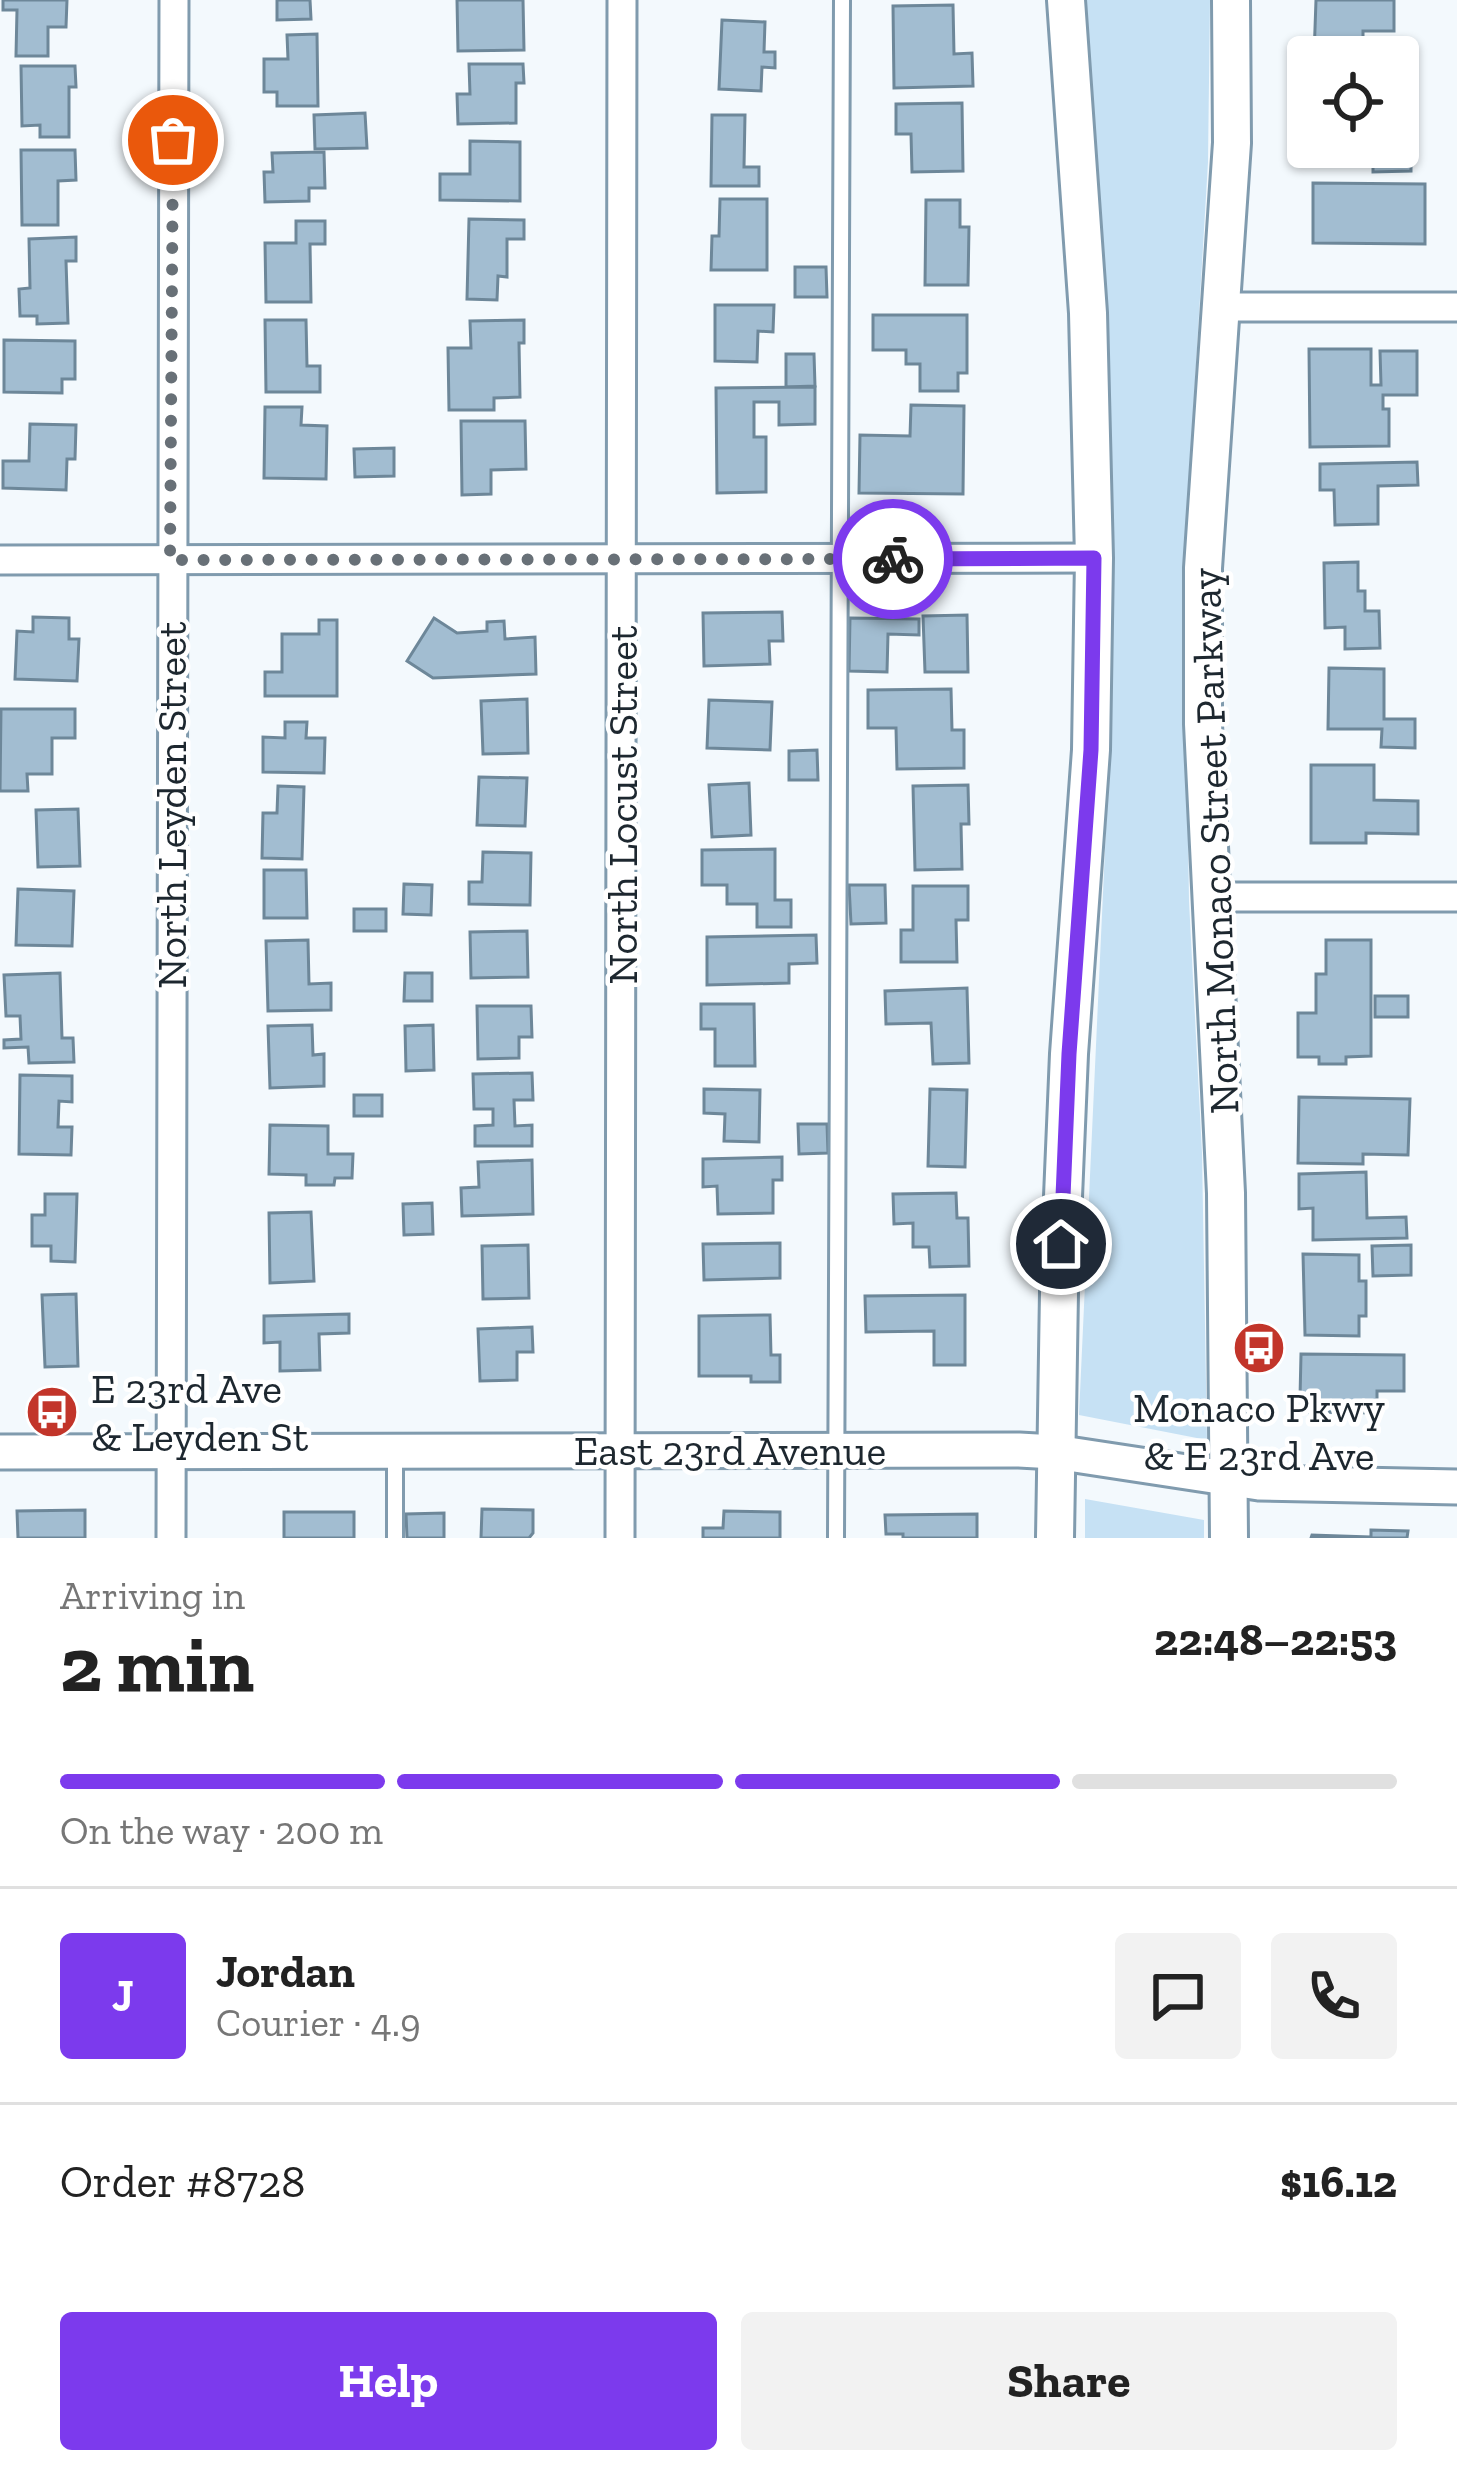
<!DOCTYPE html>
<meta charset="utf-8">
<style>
:root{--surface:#fff;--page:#f2f2f2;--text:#222;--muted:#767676;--line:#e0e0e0;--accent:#7c3aed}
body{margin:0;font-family:"Zilla Slab",serif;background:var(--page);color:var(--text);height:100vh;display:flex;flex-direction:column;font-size:45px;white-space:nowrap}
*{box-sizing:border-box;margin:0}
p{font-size:39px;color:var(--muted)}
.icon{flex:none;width:66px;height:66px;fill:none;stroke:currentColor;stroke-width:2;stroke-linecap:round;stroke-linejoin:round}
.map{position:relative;height:1538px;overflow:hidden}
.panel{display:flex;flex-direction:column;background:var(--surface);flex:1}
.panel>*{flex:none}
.controls{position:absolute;left:1287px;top:36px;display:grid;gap:24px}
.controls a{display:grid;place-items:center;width:132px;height:132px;border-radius:12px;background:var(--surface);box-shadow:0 3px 9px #0004;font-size:60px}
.pin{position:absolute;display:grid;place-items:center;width:102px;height:102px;color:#fff;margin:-51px;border:6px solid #fff;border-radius:50%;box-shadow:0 3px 12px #0007}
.courier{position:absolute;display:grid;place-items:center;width:120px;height:120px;margin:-60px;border:9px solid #7c3aed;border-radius:50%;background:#fff;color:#222;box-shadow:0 3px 15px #0007}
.summary em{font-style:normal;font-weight:700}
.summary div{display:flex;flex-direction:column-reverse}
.summary{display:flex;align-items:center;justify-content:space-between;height:204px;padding:0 60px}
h1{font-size:78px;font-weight:700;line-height:90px}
.bar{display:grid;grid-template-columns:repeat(4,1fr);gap:18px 12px;align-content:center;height:144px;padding:0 60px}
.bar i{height:15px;border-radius:9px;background:var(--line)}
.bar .selected{background:var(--accent)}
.bar p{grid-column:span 4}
.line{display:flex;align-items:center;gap:30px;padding:0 60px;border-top:3px solid var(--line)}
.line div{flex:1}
.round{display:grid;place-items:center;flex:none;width:126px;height:126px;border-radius:12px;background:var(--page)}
.action{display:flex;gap:24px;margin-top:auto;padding:24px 60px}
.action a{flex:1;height:138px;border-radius:12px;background:var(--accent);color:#fff;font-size:48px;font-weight:700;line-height:138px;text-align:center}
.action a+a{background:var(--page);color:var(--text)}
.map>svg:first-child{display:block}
.green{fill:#c6e1f4}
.building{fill:#a2bdd1;stroke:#6d8799;stroke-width:3}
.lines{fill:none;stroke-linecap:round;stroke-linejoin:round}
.service-casing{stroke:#809bae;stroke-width:20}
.minor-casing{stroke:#809bae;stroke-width:33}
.tertiary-casing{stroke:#809bae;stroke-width:39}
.secondary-casing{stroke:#809bae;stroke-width:42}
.service{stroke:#fff;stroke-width:14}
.minor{stroke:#fff;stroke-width:27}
.tertiary{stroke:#fff;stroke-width:33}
.secondary{stroke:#fff;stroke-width:36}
.done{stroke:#687077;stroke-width:12;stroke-dasharray:0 21.6}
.route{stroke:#7c3aed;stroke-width:15}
.labels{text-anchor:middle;stroke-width:9;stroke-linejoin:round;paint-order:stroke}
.street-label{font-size:42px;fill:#1d272f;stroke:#fff}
.poi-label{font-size:42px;fill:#1d272f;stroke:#fff;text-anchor:start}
</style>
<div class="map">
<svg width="1457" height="1538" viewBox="0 0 1457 1538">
<rect width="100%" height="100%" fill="#f3f9fd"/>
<!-- green -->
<g class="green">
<polygon points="1082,0 1210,0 1208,162 1184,569 1189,901 1202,1153 1207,1440 1079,1415 1111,719 1106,401"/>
<polygon points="1085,1499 1204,1520 1204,1538 1085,1538"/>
</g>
<!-- building -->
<g class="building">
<polygon points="3,0 67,0 66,27 48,27 48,56 16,56 17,10 3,10"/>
<polygon points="277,0 310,0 311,19 277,20"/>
<polygon points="457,0 523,0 524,50 458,51"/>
<polygon points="1316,0 1394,0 1394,31 1363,31 1363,57 1314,57"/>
<polygon points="953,5 954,54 972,53 973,86 894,88 893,6"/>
<polygon points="722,20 765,22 764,52 775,52 775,68 762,67 761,91 719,89"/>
<polygon points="317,34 318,106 277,106 277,92 264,92 264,59 288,59 287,35"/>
<polygon points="469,64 523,64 524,83 516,83 516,123 458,124 457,94 470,94"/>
<polygon points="21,66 75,66 76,87 69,87 69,137 40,137 40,125 22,126"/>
<polygon points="962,103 963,171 912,172 911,134 896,134 896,104"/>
<polygon points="365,113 367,148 315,149 314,115"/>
<polygon points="712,115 745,115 744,167 759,167 759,186 711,186"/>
<polygon points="470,141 520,142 520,201 440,200 440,174 470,174"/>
<polygon points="1411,146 1411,171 1373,172 1373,158 1338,159 1338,147"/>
<polygon points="21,150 75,150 76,180 58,181 58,225 22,225"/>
<polygon points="324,152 325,188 309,188 309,201 265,202 264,172 273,172 272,153"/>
<polygon points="1313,183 1425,184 1425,244 1313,243"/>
<polygon points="720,199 767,199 767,270 711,270 712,236 719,236"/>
<polygon points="926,200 960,200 960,227 969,227 968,285 925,285"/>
<polygon points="469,219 524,220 524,239 507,239 507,277 498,276 497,300 467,299"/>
<polygon points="296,221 325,221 325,244 310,244 311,302 266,302 265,243 296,243"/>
<polygon points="76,237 76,261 66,261 68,323 37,324 37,316 20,316 19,289 30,288 29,239"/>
<polygon points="795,267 826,267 827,297 795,297"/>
<polygon points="715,305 774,305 773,332 758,331 757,362 715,361"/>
<polygon points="873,315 967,315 967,373 958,373 958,391 920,391 920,364 906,364 906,350 873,350"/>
<polygon points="265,320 306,320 307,366 320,366 320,392 266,392"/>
<polygon points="524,320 524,343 519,343 520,397 494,398 494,410 449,410 448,348 471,348 470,321"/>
<polygon points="4,340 75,341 75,379 62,379 62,393 4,392"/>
<polygon points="1309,349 1371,349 1371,385 1381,385 1380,351 1417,351 1417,395 1383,395 1383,409 1389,409 1389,446 1310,447"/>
<polygon points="786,354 814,354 815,386 786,387"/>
<polygon points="815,387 815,424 779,425 779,402 754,402 754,437 766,437 766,492 717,493 716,388"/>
<polygon points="911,405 964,406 963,494 859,493 860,435 910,436"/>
<polygon points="265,407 302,407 301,425 327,426 326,479 264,478"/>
<polygon points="461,421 525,421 526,469 491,470 491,494 462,495"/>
<polygon points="30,424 76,425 75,459 67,459 66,490 3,488 3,461 29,461"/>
<polygon points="394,448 394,476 355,477 354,449"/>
<polygon points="1417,462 1418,485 1378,486 1378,524 1335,525 1334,490 1320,490 1320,464"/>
<polygon points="1358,562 1358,591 1365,591 1365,611 1379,611 1380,648 1345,649 1345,627 1325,628 1324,563"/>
<polygon points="782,612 783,641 769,641 770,664 704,666 703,613"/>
<polygon points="967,615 968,672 925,672 923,616"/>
<polygon points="33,617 69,618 69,639 79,639 77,681 15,679 17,631 33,632"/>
<polygon points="434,618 457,633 487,631 487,622 504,621 505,639 535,637 536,674 433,678 407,661"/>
<polygon points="850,618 919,619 919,635 888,634 887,672 849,671"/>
<polygon points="319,620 337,620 337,696 265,696 265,672 282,672 282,634 319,634"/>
<polygon points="1329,668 1384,669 1384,719 1415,719 1415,748 1381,747 1382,729 1328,729"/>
<polygon points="951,689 952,730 964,730 964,768 897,769 896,728 868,728 868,690"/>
<polygon points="527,699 528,753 483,754 481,701"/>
<polygon points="709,700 772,702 770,750 707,748"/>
<polygon points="1,709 75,709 75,738 52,738 52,774 27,774 28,791 0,791"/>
<polygon points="285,722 307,722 306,738 325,738 324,773 263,772 263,737 285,738"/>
<polygon points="817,750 818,780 789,780 789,751"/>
<polygon points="1311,765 1374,765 1374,800 1418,801 1418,834 1366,833 1366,843 1311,843"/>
<polygon points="479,777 527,778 525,826 477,825"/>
<polygon points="749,783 751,835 712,837 709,785"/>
<polygon points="968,785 969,824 961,824 962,869 915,870 913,786"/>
<polygon points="278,786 304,787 302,859 262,858 263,813 277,813"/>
<polygon points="78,809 80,866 38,867 36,810"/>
<polygon points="775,849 775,900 791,900 791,927 757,927 757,904 727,904 727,885 702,885 702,850"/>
<polygon points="483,852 531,853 530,905 469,904 469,882 482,882"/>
<polygon points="264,870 306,870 307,918 264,918"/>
<polygon points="404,884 432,885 431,915 403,914"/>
<polygon points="849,885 885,885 886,923 851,924"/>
<polygon points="913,886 968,886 968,920 956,920 957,962 901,962 901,930 913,930"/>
<polygon points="18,889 74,891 72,946 16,945"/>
<rect x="354" y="909" width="32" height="22"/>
<polygon points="527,931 528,977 471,978 470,932"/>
<polygon points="816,935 817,963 789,964 789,983 707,985 707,937"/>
<polygon points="308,940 309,984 331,983 331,1010 268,1011 266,941"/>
<polygon points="1326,940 1371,940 1371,1056 1346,1057 1346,1064 1319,1064 1319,1057 1298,1057 1298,1013 1316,1013 1316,974 1326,974"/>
<polygon points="60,973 62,1038 73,1038 74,1062 29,1063 28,1047 4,1048 4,1040 21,1039 20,1016 6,1016 4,975"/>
<polygon points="405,973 432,973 432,1001 404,1001"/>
<polygon points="967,988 969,1063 933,1064 931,1023 886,1024 885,991"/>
<rect x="1375" y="996" width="33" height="21"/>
<polygon points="701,1004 754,1004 755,1066 715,1066 715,1029 701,1029"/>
<polygon points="477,1006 531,1006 532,1037 519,1037 519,1058 478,1059"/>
<polygon points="312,1025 313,1055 324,1054 324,1086 270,1088 268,1026"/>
<polygon points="433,1025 434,1070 406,1071 405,1026"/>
<polygon points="532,1073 533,1100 514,1100 515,1126 532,1125 532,1146 475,1146 475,1126 493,1125 493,1109 474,1109 473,1074"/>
<polygon points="20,1075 72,1076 72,1102 59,1101 58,1127 72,1127 71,1155 19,1154"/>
<polygon points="704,1089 760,1090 759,1142 724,1141 725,1114 704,1113"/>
<polygon points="930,1089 967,1090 965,1167 928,1166"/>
<rect x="354" y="1095" width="28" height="21"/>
<polygon points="1299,1097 1410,1099 1408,1155 1363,1154 1363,1164 1298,1163"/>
<polygon points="798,1124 827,1124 828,1153 799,1154"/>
<polygon points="270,1125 328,1126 328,1154 353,1154 352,1178 335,1178 334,1185 306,1185 306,1175 269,1174"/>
<polygon points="782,1157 782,1180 773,1180 773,1213 718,1214 717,1186 703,1187 703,1159"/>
<polygon points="532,1160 533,1214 462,1216 461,1188 479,1187 478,1162"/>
<polygon points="1366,1172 1367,1218 1406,1217 1407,1238 1313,1240 1313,1208 1299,1209 1299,1174"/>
<polygon points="956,1193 957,1218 968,1218 969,1266 930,1267 929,1247 913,1247 913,1223 894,1224 893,1194"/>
<polygon points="45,1194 77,1194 75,1262 51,1261 51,1246 32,1246 32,1215 45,1215"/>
<polygon points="432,1203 433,1234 404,1235 403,1204"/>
<polygon points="311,1212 314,1281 270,1283 269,1213"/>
<polygon points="780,1243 780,1278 704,1280 703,1244"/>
<polygon points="528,1245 529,1298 483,1299 482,1246"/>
<polygon points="1411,1245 1411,1275 1373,1276 1372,1246"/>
<polygon points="1303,1254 1359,1255 1359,1281 1366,1281 1366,1316 1359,1316 1359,1336 1305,1335"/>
<polygon points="76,1294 78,1366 45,1367 42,1295"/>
<polygon points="965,1295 965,1365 934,1365 934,1331 866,1332 865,1296"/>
<polygon points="349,1314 349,1333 319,1334 320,1370 280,1371 280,1342 264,1343 264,1316"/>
<polygon points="770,1315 771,1355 780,1355 780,1382 751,1382 751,1376 699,1376 699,1316"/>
<polygon points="532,1327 533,1352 517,1352 517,1380 480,1381 478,1329"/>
<polygon points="1301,1354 1404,1355 1404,1391 1377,1391 1377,1413 1310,1412 1311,1398 1300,1398"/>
<polygon points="482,1509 533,1510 533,1533 529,1538 481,1538"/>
<polygon points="85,1510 85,1538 18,1538 17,1511"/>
<polygon points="724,1511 780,1512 780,1538 703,1538 703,1528 723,1528"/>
<rect x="284" y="1512" width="70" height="26"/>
<polygon points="444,1513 444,1538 407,1538 406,1514"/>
<polygon points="977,1514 977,1538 903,1538 903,1534 886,1534 885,1515"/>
<polygon points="1371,1530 1408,1531 1407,1538 1311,1538 1312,1535 1371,1537"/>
</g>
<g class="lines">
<!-- service casing -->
<g class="service-casing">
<g id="service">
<polyline points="395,1453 395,1538"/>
<polyline points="836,1538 842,0"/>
</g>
</g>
<!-- minor casing -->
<g class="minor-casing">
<g id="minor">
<polyline points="1219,307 1457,307"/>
<polyline points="0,560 1094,558"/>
<polyline points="1213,897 1457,897"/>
<polyline points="171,1538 174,0"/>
<polyline points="620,1538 622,0"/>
</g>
</g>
<!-- tertiary casing -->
<g class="tertiary-casing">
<polyline id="tertiary" points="0,1452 1019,1450 1055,1452 1259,1483 1457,1487"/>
</g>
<!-- secondary casing -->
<g class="secondary-casing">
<g id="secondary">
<polyline points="1055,1538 1059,1292 1069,1054 1091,750 1094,558 1088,313 1066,0"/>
<polyline points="1229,1538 1226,1193 1203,724 1203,568 1232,143 1231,0"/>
</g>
</g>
<!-- service -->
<use href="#service" class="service"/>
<!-- minor -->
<use href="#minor" class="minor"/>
<!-- tertiary -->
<use href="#tertiary" class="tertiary"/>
<!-- secondary -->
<use href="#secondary" class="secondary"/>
</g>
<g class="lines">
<!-- done -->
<polyline class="done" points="173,140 170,560 893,559"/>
<!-- route -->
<polyline class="route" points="893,559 1094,558 1091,750 1069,1054 1061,1244"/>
</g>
<!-- icons -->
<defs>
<g id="bus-disc" transform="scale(2.7)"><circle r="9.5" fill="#c2352a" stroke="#fff"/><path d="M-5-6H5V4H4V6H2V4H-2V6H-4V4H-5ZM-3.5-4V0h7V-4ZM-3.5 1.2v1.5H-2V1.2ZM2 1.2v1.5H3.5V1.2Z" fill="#fff"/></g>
</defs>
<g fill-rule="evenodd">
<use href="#bus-disc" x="1259" y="1348"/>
<use href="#bus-disc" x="52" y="1412"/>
</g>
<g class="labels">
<!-- street labels -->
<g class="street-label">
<text transform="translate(171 805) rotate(-90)" y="15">North Leyden Street</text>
<text transform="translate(622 805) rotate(-90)" y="15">North Locust Street</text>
<text transform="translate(1214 841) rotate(-92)" y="15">North Monaco Street Parkway</text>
<text x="730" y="1465">East 23rd Avenue</text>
</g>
<!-- poi labels -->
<g class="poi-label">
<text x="91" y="1403">E 23rd Ave<tspan x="91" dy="48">&amp; Leyden St</tspan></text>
<text x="1259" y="1422" text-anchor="middle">Monaco Pkwy<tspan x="1259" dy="48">&amp; E 23rd Ave</tspan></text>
</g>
</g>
</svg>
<div class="controls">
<a><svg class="icon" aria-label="locate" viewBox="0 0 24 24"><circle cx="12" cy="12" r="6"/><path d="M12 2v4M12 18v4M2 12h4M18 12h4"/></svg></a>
</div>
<div class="pin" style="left:173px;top:140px;background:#ea580c"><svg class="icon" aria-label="bag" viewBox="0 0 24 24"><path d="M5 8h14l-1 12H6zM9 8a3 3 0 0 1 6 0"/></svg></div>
<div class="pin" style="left:1061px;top:1244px;background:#1f2937"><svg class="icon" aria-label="home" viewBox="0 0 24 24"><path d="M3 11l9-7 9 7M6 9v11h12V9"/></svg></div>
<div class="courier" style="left:893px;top:559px"><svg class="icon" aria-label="bike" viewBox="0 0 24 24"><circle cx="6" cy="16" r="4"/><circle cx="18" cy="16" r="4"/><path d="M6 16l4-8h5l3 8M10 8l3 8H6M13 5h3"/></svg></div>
</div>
<section class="panel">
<div class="summary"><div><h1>2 min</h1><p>Arriving in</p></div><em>22:48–22:53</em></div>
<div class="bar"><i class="selected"></i><i class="selected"></i><i class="selected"></i><i></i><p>On the way · 200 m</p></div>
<div class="line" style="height:216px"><b class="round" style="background:var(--accent);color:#fff">J</b><div><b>Jordan</b><p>Courier · 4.9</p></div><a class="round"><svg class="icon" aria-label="chat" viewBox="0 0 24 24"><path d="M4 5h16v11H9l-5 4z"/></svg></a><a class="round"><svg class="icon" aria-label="phone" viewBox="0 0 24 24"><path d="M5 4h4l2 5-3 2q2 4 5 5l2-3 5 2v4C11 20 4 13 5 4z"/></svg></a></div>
<div class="line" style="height:156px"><div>Order #8728</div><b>$16.12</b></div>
<div class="action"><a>Help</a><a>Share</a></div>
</section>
